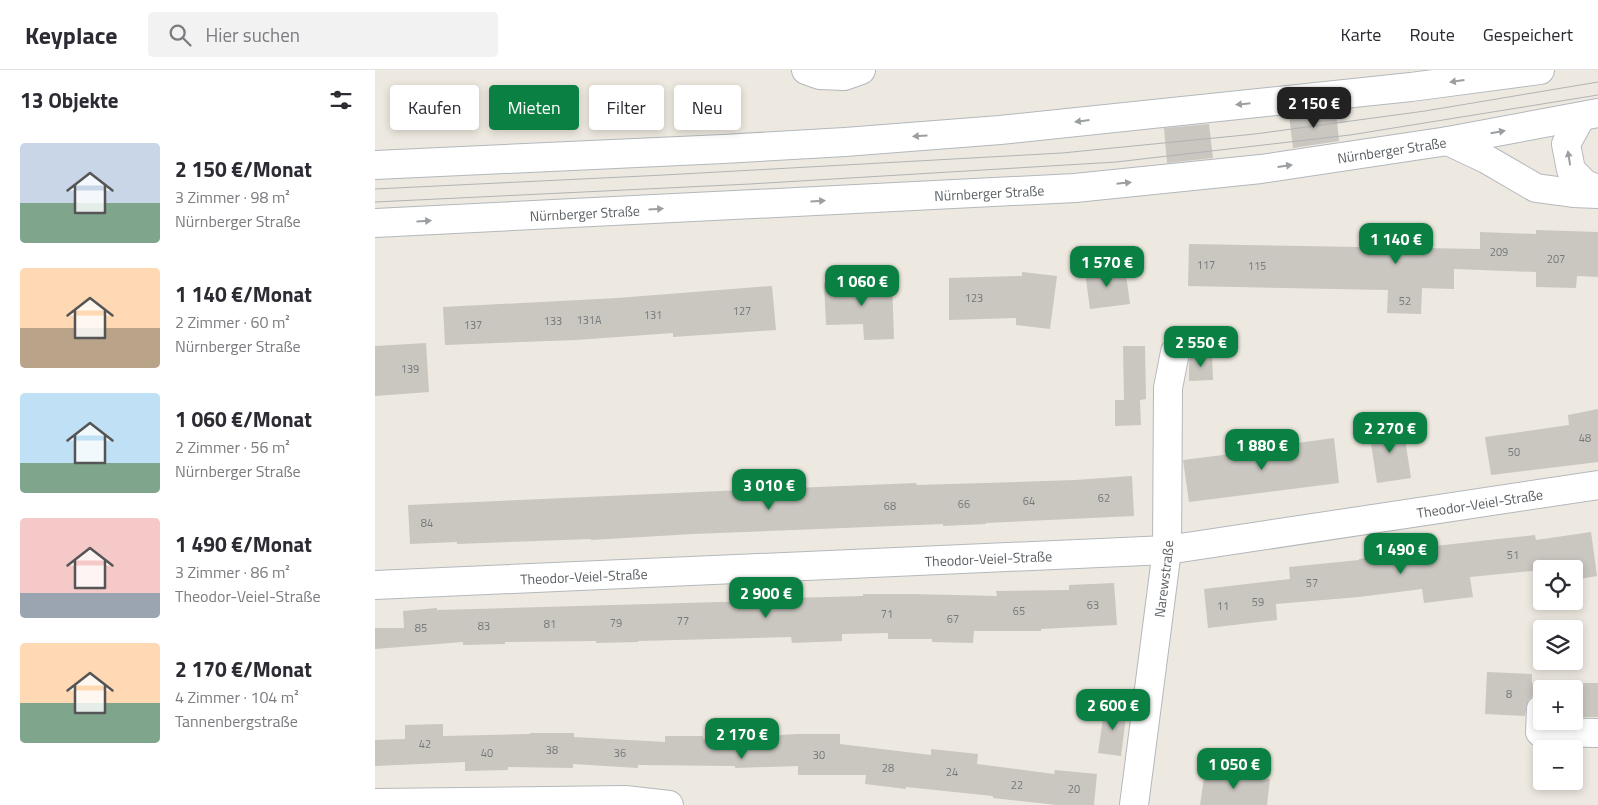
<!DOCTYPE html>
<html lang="de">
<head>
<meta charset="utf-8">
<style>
  body { margin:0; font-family:"Titillium Web",sans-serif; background:#f2f2f3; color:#2b2b33; height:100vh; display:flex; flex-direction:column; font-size:19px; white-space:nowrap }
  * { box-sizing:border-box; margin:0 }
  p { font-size:16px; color:#7c7c81 }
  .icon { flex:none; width:28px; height:28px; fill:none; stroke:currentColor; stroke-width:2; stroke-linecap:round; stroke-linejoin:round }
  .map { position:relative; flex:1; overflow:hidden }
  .sheet { display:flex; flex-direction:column; background:#fff; width:375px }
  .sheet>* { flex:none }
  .guide { position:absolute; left:15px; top:15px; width:475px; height:45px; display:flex; gap:10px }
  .buttons { position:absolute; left:1158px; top:490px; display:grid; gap:10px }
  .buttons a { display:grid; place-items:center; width:50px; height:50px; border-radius:5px; background:#fff; box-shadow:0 2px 8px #0003; font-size:25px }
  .price { position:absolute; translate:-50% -42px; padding:0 11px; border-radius:10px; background:#0b8043; color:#fff; font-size:16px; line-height:32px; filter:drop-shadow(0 1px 2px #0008) }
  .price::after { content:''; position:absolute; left:50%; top:30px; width:15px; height:11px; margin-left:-8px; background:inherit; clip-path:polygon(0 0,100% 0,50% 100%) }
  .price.on { background:#222; color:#fff }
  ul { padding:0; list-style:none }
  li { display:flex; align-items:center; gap:15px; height:125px; padding:0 20px }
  li span { display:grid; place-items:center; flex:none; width:140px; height:100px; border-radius:5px; color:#555 }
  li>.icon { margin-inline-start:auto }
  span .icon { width:60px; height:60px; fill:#fffc; stroke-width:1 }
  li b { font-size:21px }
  h2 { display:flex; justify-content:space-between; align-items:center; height:60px; padding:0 20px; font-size:21px }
  .tag { padding:0 18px; border-radius:5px; background:#fff; box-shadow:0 2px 8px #0003; font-size:18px; line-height:45px }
  .tag.on { background:#0b8043; color:#fff }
  header { display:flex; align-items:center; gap:30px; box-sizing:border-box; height:70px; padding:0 25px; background:#fff; border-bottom:1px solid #e1e1e2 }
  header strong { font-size:24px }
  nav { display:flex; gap:28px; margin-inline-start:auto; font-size:18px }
  .search { width:350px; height:45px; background:#f2f2f3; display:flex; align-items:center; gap:12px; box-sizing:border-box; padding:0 18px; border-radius:5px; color:#7c7c81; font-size:19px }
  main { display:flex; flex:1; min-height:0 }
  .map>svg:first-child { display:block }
</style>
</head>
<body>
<header>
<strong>Keyplace</strong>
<div class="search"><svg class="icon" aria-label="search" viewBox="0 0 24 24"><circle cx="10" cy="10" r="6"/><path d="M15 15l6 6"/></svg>Hier suchen</div>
<nav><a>Karte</a><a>Route</a><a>Gespeichert</a></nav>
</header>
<main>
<section class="sheet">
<h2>13 Objekte<svg class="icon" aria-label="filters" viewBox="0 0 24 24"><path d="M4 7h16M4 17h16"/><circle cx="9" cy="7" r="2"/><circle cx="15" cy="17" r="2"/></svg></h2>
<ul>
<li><span style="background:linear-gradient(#c9d6e8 60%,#7fa58c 0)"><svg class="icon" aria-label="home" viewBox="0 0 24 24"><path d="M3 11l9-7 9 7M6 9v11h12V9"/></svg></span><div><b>2 150 €/Monat</b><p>3 Zimmer · 98 m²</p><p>Nürnberger Straße</p></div></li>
<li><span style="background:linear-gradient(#ffd9b3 60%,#b9a48a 0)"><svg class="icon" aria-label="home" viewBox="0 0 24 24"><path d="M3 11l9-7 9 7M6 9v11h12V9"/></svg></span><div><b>1 140 €/Monat</b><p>2 Zimmer · 60 m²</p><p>Nürnberger Straße</p></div></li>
<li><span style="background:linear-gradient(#bfe0f5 70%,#7fa58c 0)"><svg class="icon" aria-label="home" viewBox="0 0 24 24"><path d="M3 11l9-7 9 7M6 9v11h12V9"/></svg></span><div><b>1 060 €/Monat</b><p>2 Zimmer · 56 m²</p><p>Nürnberger Straße</p></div></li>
<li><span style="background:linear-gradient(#f6c9c9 75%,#9aa5b1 0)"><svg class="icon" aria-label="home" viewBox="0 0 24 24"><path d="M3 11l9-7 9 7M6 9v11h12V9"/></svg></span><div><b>1 490 €/Monat</b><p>3 Zimmer · 86 m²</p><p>Theodor-Veiel-Straße</p></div></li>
<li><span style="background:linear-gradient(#ffd9b3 60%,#7fa58c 0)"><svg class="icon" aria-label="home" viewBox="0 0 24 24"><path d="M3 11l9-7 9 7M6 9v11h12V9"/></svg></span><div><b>2 170 €/Monat</b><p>4 Zimmer · 104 m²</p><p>Tannenbergstraße</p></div></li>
</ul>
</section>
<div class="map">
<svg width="1223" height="735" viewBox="0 0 1223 735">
  <rect width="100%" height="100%" fill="#ede9e0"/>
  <!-- building -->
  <g fill="#cac6c0">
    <path d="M961 41 964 71 918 78 914 46Z"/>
    <path d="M834 54 838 88 792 93 789 58Z"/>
    <path d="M1161 160 1223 162V207L1202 206 1201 218 1161 217V202L1079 199V219L1047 218 1046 244 1012 243 1013 220 813 216 814 174 1105 179V162L1161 164Z"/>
    <path d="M750 197 755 234 715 239 710 202Z"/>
    <path d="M647 202 682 206 675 259 641 255V248L574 250V208L647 206Z"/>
    <path d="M517 210 519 269 489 270 488 254 451 255 449 213Z"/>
    <path d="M397 216 401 260 298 267V263L201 270 70 275 68 237 242 228Z"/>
    <path d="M51 273 54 322 0 326V276Z"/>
    <path d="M748 276H770L771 329 765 330 766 355 740 356V330H749Z"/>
    <path d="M837 284 838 310 814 311V294L815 285Z"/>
    <path d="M1223 339V392L1116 405 1110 367 1194 355 1193 345Z"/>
    <path d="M1028 356 1036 408 1002 413 994 360Z"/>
    <path d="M959 368 964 413 814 432 808 390 872 382V380Z"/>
    <path d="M757 406 759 446 611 453V454L568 456V454L318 464 216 470V469L82 474V472L35 474 33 435 368 420V423L419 421V418L541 413 542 415 610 413 700 410Z"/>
    <path d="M1216 462 1222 506 1199 510V497L1166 499V500L1095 507 1098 527 1049 533 1047 519 984 527 901 534 902 550 833 558 829 519 915 509 914 497 984 490V489L1042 481V478L1114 470 1160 465 1161 470Z"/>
    <path d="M739 513 742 555 666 559V561H599L598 573 557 572V569H513V563L467 564V571L417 573 416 567 263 571V572L221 573V571L130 572V574L88 575V572L0 579V558H29L28 541 62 538V540L416 530 415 528 488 526V524H536L622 526 621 521 694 520V515Z"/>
    <path d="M1112 602 1157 604V613H1223V647H1199V619H1166V623L1158 625 1153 631 1150 646 1110 644Z"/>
    <path d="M730 635 752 638 746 686 723 683Z"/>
    <path d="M68 654V666L155 664V663H199V667L290 672V666H328V669L423 664H465V674L556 685V679L603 684 602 694 679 704 680 700 722 704 719 735H682L618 728V726L531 717V719L490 714 491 705H423V696L360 698V696L263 695V698L198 694V698L133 697V700L90 701V692L0 696V670L30 669V655Z"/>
    <path d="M830 701 895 709 892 735H825Z"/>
  </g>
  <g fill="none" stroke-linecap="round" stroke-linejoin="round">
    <defs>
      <g id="minor">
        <path d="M431 0 445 5 469 6 486 0"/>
        <path d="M1206 47 1191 74 1196 100 1210 114 1223 119"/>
        <path d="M1073 71 1111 89 1161 118 1198 123 1223 124"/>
        <path id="s1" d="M0 515 792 480 1223 415"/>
        <path d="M1166 639 1165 662 1223 663"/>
        <path d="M0 733 250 730 294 735"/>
        <path id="s2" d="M759 735 792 480 793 318 800 282"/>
      </g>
      <g id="secondary">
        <path d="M0 95 348 79 470 72 625 60 1036 17 1165 0"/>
        <path id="s3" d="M0 153 700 118 886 99 1073 71 1223 43"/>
      </g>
    </defs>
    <!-- minor casing -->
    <use href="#minor" stroke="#b4b8bc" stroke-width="30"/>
    <!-- secondary casing -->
    <use href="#secondary" stroke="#b2b8bc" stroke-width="30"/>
    <!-- minor -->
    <use href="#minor" stroke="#fff" stroke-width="28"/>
    <!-- secondary -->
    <use href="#secondary" stroke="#fff" stroke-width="28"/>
    <!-- tram -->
    <g stroke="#b2b3b4" stroke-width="1">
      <path d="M0 119 289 105 687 83 880 64 1050 41 1223 12"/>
      <path d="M0 132 375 114 741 92 975 65 1223 25"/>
    </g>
  </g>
  <!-- one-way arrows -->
  <defs><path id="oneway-solid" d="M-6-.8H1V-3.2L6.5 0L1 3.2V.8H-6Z" transform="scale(1.25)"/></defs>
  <g fill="#9b9fa1">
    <use href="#oneway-solid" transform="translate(1082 11) rotate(172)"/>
    <use href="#oneway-solid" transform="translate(868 34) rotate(174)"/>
    <use href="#oneway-solid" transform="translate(707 51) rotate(173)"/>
    <use href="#oneway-solid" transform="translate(1123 62) rotate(-10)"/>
    <use href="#oneway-solid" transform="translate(545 66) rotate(176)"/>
    <use href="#oneway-solid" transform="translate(1194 88) rotate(-99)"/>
    <use href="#oneway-solid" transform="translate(910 96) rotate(-8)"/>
    <use href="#oneway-solid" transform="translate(749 113) rotate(-6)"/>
    <use href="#oneway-solid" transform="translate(443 131) rotate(-3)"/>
    <use href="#oneway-solid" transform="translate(281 139) rotate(-3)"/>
    <use href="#oneway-solid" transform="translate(49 151) rotate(-3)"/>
  </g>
  <g text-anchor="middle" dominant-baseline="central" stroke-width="4" stroke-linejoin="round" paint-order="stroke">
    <!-- number labels -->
    <g font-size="11" fill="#75797a">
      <text x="1124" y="182">209</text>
      <text x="1181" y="189">207</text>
      <text x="831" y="195">117</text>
      <text x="882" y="196">115</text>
      <text x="599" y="228">123</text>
      <text x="1030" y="231">52</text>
      <text x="367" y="241">127</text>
      <text x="278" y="245">131</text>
      <text x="214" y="250">131A</text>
      <text x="178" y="251">133</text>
      <text x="98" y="255">137</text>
      <text x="35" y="299">139</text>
      <text x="1210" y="368">48</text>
      <text x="1139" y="382">50</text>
      <text x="729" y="428">62</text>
      <text x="654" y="431">64</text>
      <text x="589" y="434">66</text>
      <text x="515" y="436">68</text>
      <text x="52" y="453">84</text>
      <text x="1138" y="485">51</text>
      <text x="937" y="513">57</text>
      <text x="883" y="532">59</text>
      <text x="718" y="535">63</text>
      <text x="848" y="536">11</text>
      <text x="644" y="541">65</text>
      <text x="512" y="544">71</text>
      <text x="578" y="549">67</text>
      <text x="308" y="551">77</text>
      <text x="241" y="553">79</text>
      <text x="175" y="554">81</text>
      <text x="109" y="556">83</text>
      <text x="46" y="558">85</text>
      <text x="1134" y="624">8</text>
      <text x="50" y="674">42</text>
      <text x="177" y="680">38</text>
      <text x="112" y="683">40</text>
      <text x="245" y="683">36</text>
      <text x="444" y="685">30</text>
      <text x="513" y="698">28</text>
      <text x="577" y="702">24</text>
      <text x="642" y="715">22</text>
      <text x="699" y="719">20</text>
    </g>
    <!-- street labels -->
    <g font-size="14" fill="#595f63" stroke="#fff">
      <text stroke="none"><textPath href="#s3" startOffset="1020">Nürnberger Straße</textPath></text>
      <text stroke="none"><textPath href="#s3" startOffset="615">Nürnberger Straße</textPath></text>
      <text stroke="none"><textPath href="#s3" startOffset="210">Nürnberger Straße</textPath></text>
      <text stroke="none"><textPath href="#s1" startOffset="1109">Theodor-Veiel-Straße</textPath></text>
      <text stroke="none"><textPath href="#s1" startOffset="614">Theodor-Veiel-Straße</textPath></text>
      <text stroke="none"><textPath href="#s1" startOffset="209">Theodor-Veiel-Straße</textPath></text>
      <text stroke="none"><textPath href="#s2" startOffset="228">Narewstraße</textPath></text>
    </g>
  </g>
</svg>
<div class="buttons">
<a><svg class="icon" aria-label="locate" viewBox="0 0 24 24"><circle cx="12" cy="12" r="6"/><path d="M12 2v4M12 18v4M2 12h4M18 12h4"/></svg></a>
<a><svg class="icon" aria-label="layers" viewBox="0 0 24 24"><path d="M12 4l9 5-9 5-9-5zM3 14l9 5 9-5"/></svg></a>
<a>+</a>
<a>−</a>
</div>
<b class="price on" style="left:939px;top:59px">2 150 €</b>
<b class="price" style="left:1021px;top:195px">1 140 €</b>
<b class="price" style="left:732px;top:218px">1 570 €</b>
<b class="price" style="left:487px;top:237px">1 060 €</b>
<b class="price" style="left:826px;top:298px">2 550 €</b>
<b class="price" style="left:1015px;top:384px">2 270 €</b>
<b class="price" style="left:887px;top:401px">1 880 €</b>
<b class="price" style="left:394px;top:441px">3 010 €</b>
<b class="price" style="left:1026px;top:505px">1 490 €</b>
<b class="price" style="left:391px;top:549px">2 900 €</b>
<b class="price" style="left:738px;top:661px">2 600 €</b>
<b class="price" style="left:367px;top:690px">2 170 €</b>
<b class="price" style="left:859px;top:720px">1 050 €</b>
<div class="guide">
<a class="tag">Kaufen</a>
<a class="tag on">Mieten</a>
<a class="tag">Filter</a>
<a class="tag">Neu</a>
</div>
</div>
</main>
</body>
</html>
